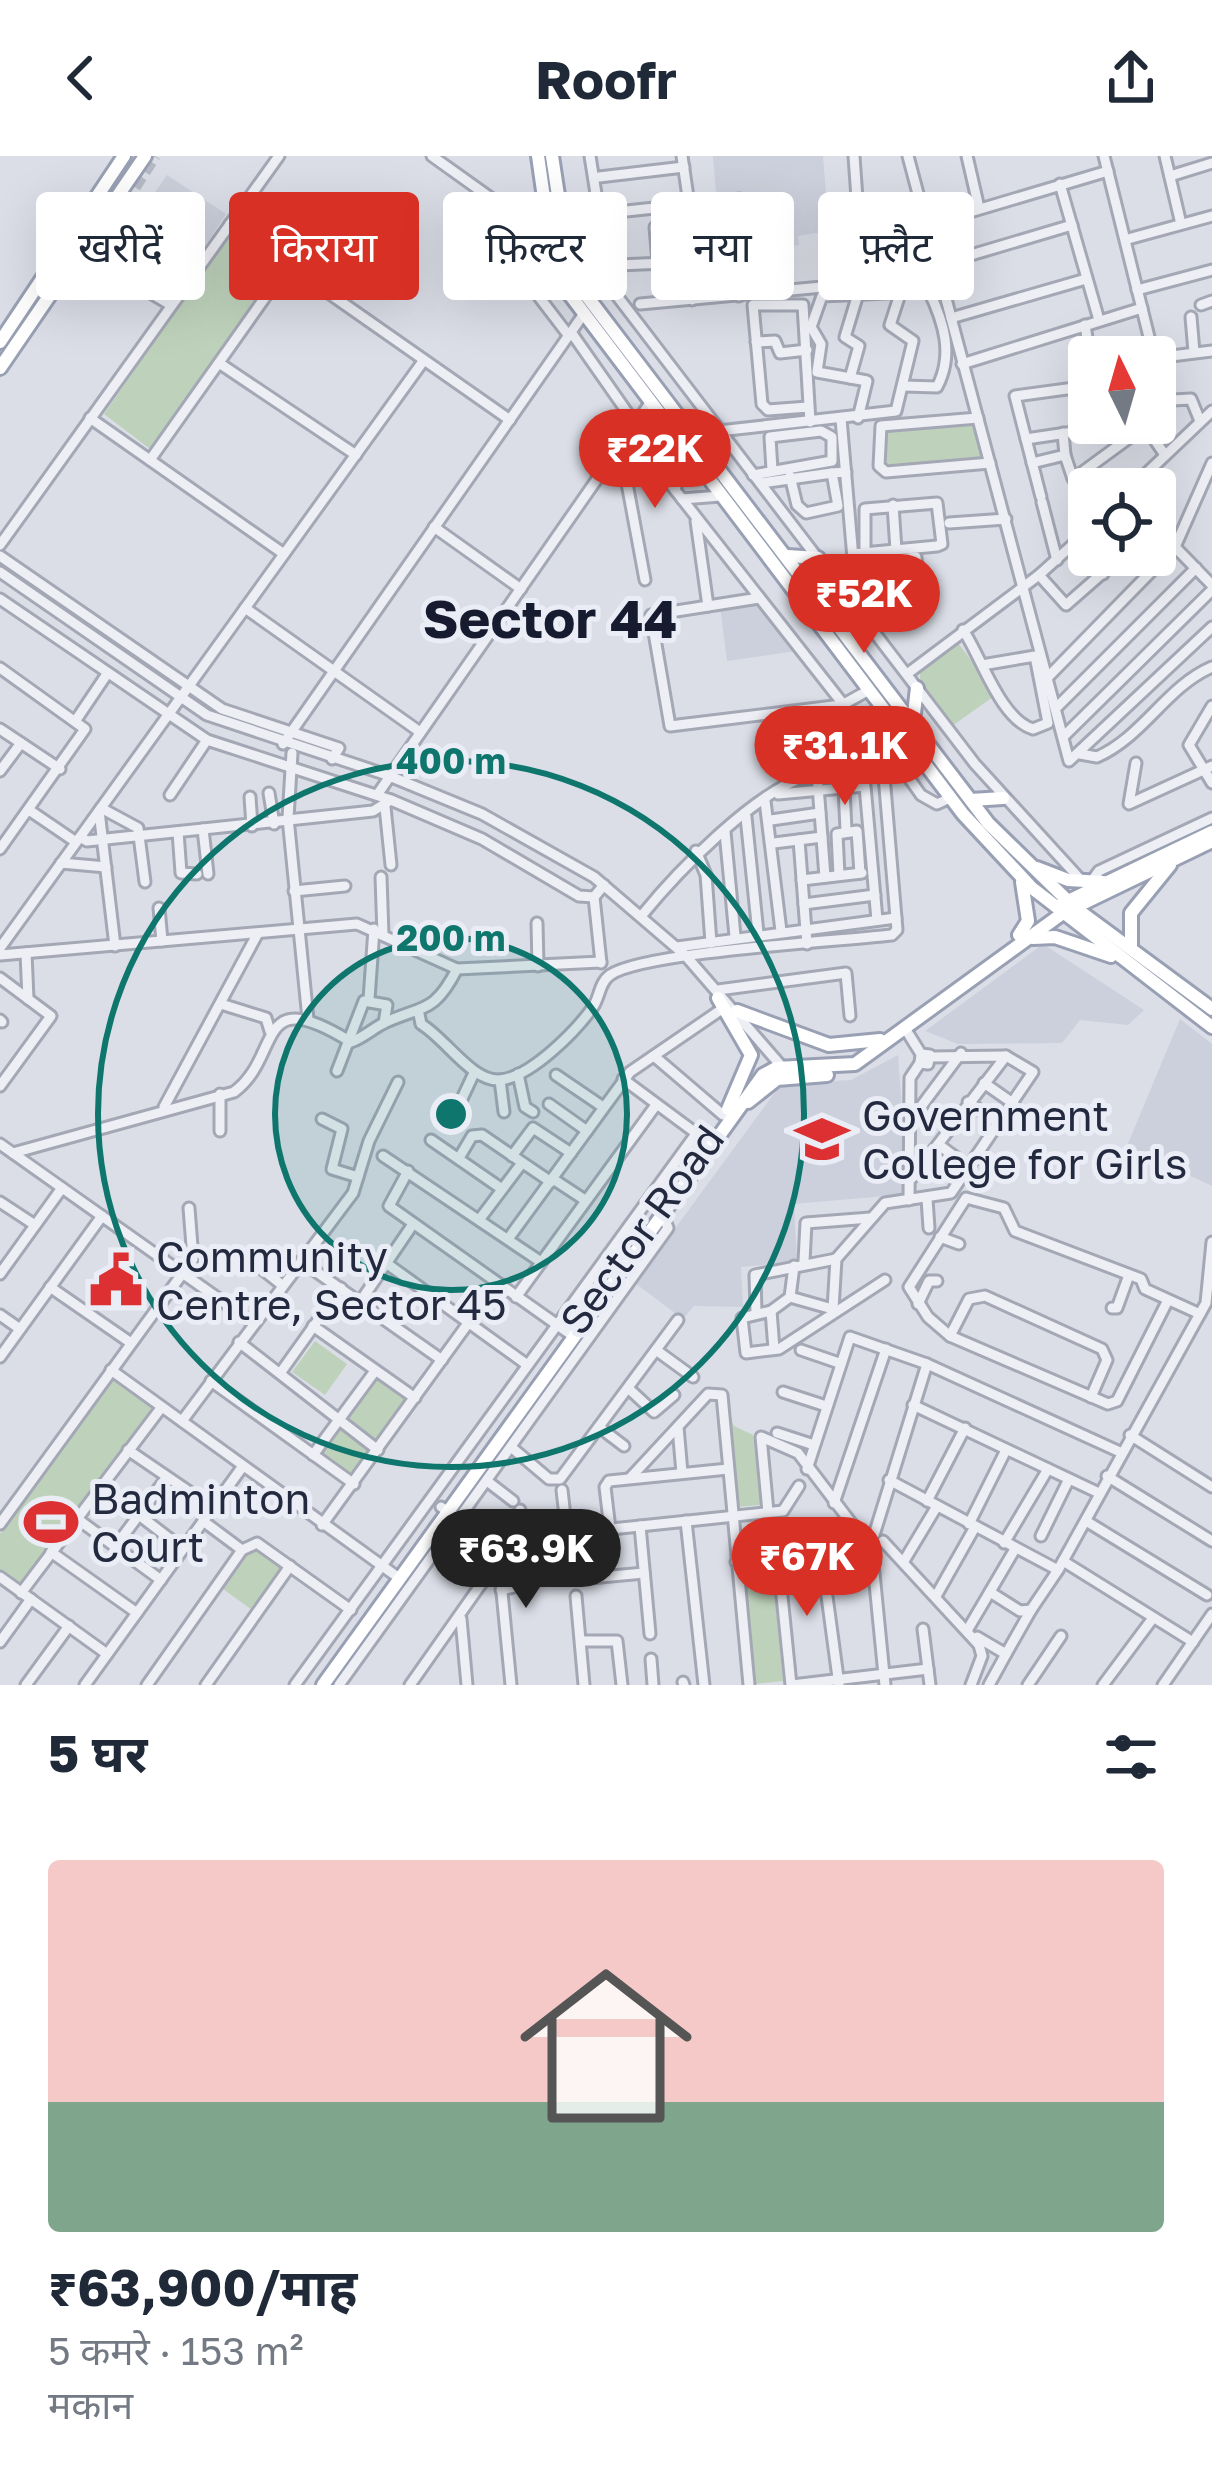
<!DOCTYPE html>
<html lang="hi">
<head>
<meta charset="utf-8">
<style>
  body { margin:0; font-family:"Golos Text","Noto Sans Devanagari",sans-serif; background:#f2f2f3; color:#1f2937; height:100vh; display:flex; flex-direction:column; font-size:45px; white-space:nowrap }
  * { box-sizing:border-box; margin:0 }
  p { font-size:39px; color:#747a83 }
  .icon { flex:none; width:66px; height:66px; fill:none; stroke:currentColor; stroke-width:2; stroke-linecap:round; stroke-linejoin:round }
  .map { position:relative; height:1529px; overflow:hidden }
  .details { display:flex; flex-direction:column; background:#fff; flex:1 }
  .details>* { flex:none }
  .hud { position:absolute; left:36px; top:36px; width:1140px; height:108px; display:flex; gap:24px }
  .needle { width:78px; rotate:355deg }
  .buttons { position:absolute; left:1068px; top:180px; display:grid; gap:24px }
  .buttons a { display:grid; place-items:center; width:108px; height:108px; border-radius:12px; background:#fff; box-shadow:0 12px 48px #0002; font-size:60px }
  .price { position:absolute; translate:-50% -102px; padding:0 27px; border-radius:42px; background:#d93025; color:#fff; font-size:39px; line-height:78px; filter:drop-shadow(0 3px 6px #0008) }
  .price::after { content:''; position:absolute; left:50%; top:72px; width:36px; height:27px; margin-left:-18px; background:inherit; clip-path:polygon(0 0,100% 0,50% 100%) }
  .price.current { background:#222; color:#fff }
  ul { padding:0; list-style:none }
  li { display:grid; align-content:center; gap:24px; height:636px; padding:0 48px }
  li span { display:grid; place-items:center; height:372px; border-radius:12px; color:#555 }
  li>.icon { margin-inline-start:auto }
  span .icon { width:216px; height:216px; fill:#fffc; stroke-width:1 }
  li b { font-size:51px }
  h2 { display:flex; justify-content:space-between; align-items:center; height:144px; padding:0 48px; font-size:51px }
  .pill { padding:0 42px; border-radius:12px; background:#fff; box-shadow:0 12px 48px #0002; font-size:42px; line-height:108px }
  .pill.current { background:#d93025; color:#fff }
  header { display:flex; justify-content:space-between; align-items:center; height:156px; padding:0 48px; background:#fff; font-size:54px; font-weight:700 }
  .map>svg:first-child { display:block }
</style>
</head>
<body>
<header><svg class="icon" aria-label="back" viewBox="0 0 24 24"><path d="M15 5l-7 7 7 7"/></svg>Roofr<svg class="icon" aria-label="share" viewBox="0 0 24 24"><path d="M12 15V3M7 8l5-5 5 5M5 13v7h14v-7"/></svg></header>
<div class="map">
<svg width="1212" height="1529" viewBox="0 0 1212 1529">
  <rect width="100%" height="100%" fill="#dbdee7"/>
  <!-- built -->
  <g fill="#ccd0dc">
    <path d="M713 0H823L829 75 798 80 799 89 746 99 740 48H717Z"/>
    <path d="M167 19 226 58 179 129 119 88Z"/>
    <path d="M759 446 796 495 727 505 720 451Z"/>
    <path d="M1043 788 1144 854 1128 869 1080 864 1062 887 958 888 925 875Z"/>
    <path d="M1180 863 1212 888V1030L1127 990Z"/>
    <path d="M898 899 908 1038 794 1048 797 1106 741 1111 743 1151 694 1150 683 1163 635 1127 781 928 851 924Z"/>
  </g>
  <!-- green -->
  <g fill="#bed2bb">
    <path d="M229 78 278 112 150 293 104 258Z"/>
    <path d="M976 267 989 312 888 318 884 274Z"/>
    <path d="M958 487 997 538 952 570 920 526V516Z"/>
    <path d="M315 1185 347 1208 325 1239 292 1216Z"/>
    <path d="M112 1221 156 1252 20 1432 0 1417V1378Z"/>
    <path d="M376 1221 410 1243 354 1321 320 1297Z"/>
    <path d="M723 1244 734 1270 753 1279 761 1349 734 1351Z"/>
    <path d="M253 1391 283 1412 252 1454 223 1433Z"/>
    <path d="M772 1411 783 1525 754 1528 743 1414Z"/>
  </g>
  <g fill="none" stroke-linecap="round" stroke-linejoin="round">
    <!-- major-tunnel -->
    <path stroke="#b6bac5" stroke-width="12" stroke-dasharray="12 6" stroke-linecap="butt" d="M125 46 155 0"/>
    <defs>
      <g id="minor">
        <path d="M432 0 520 63 530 129 569 180"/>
        <path d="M590 0 611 132 975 608 1080 723"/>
        <path d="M682 0 688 41"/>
        <path d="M854 0 860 85"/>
        <path d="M908 0 1069 605 1212 471"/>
        <path d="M967 0 979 52"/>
        <path d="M1104 0 1154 201"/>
        <path d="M1165 0 1181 68"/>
        <path d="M1170 20 1212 7"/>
        <path d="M599 21 684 11"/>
        <path d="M1060 28 1099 164"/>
        <path d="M689 48 694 90"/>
        <path d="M619 55 618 109 689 106"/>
        <path d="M560 62 740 43"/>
        <path d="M230 68 510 264"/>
        <path d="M655 71 658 106"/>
        <path d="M886 81 1108 15"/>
        <path d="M1128 83 1212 60"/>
        <path d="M89 84 176 143"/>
        <path d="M694 86 740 83 739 96 696 100"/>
        <path d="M848 91 851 129"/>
        <path d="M81 96 171 149"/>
        <path d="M736 97 739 140"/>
        <path d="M690 105 692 144"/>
        <path d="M937 109 1072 69"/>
        <path d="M1137 134 1212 114"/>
        <path d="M640 148 887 125 886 88 833 93"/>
        <path d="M1201 149 1212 145"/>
        <path d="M1191 161 1194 196"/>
        <path d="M951 162 1086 123"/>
        <path d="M1085 169 1090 201"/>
        <path d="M571 176 636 269"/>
        <path d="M756 186 775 185 780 197 807 194"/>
        <path d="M1155 202 1212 195"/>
        <path d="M219 207 356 299"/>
        <path d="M962 208 1142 152"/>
        <path d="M850 222 859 190 845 181 858 138"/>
        <path d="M1155 245 1191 243 1200 265"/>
        <path d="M808 251 768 254 762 248 753 149H803L810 266"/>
        <path d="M90 262 284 398"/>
        <path d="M858 262 867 225 817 216 821 188 811 171 822 140 929 135C944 167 954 199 937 231L904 230"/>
        <path d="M978 262 881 270 879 310 886 316 990 307"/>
        <path d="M841 263 857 449"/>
        <path d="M1143 267 1165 299"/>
        <path d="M635 272 668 325 887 604"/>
        <path d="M719 275 896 255 913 185 890 169 901 135"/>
        <path d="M1026 283 1134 267"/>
        <path d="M621 295 645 424"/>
        <path d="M1065 299 1073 323 1144 271"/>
        <path d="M150 304 288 109"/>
        <path d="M1032 307 1065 299 1063 277"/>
        <path d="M753 319 832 305V281L821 275 770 281 772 314"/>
        <path d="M790 320 797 349 806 357 838 350 832 317 846 316"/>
        <path d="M761 327 832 317"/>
        <path d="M1080 332 1089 371"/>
        <path d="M1131 332 1212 255"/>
        <path d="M675 334 686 294"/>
        <path d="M1041 341 1015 240 1089 230"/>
        <path d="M682 343 721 340"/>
        <path d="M1042 346 1057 404"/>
        <path d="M893 349 896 394"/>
        <path d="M696 365 708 450"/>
        <path d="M949 367 1006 363"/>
        <path d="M434 371 521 433"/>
        <path d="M1074 388 1103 418"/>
        <path d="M0 389 279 0"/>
        <path d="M1175 391 1212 429"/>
        <path d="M853 398 937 390 942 388 937 347 865 353V397"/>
        <path d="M0 400 222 553 339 592 332 603"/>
        <path d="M0 416 207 559 387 619 482 658 594 721 685 799 783 912"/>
        <path d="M1039 419 1066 449 1123 399"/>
        <path d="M855 421 867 418 873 407 916 401 920 447 868 452 867 418"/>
        <path d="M759 442 651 459 670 570 842 549 869 534"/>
        <path d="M0 443 207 584 391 644 482 683 579 740 594 741 604 729"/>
        <path d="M245 452 420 576"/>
        <path d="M963 474C981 500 1000 563 1033 573L1048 567 1035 500 982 509"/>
        <path d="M0 512 85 573 0 693"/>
        <path d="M907 518 1039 419 1089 374"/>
        <path d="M1048 521 1175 391 1212 307"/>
        <path d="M1212 550 1189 589 1212 627"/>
        <path d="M1056 552 1196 412"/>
        <path d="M791 556 799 622"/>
        <path d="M76 564 107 518"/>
        <path d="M0 573 60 613"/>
        <path d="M1064 580 1212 434"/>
        <path d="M283 588 583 159"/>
        <path d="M292 597 288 662 308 863"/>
        <path d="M892 598 921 639 937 648 950 642"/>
        <path d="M1080 598 1097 601C1144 580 1166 531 1212 511"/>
        <path d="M1136 607 1129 648 1212 610"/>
        <path d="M0 615 21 587"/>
        <path d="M817 617 825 721"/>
        <path d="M844 632 846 674"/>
        <path d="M269 637 274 668"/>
        <path d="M778 638 865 630 877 764"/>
        <path d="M170 639 207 584"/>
        <path d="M377 639 650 247"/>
        <path d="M250 641 252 670"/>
        <path d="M765 645 781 775"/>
        <path d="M385 651 391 709"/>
        <path d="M101 652 138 672 145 726"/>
        <path d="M29 654 76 686"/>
        <path d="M99 655 115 790"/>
        <path d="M746 661 758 777"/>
        <path d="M771 664 820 657"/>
        <path d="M203 673 373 655 391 644"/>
        <path d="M178 676 181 717 197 718"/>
        <path d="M725 676 735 780"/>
        <path d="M80 681 87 685 203 673 208 718"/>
        <path d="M799 684 807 788"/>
        <path d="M774 687 822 681"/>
        <path d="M696 695 706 719 711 787"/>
        <path d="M61 707 106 711"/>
        <path d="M839 719 837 678 857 675 860 717"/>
        <path d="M381 721 383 779"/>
        <path d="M802 724 862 717"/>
        <path d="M1091 726 1099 715 1212 662"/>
        <path d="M294 735 345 730"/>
        <path d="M594 741 601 807"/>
        <path d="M804 748 875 739"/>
        <path d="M159 752 162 785"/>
        <path d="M643 758C678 715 753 638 806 620 852 603 867 624 907 583"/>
        <path d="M537 767 538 810"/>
        <path d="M677 791 896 762"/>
        <path d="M0 792 424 204"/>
        <path d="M26 797 28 843"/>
        <path d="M0 799 357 768 457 813 601 806"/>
        <path d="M0 822 51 860 0 930"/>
        <path d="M718 834 846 817 850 860"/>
        <path d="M369 843 374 773"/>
        <path d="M221 848 266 862 270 875"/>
        <path d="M419 858 421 868C446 883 472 926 500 924 531 921 576 875 593 851 600 841 599 827 610 819 643 796 840 785 892 779L897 774 883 608"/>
        <path d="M0 864 2 866"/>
        <path d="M906 874 921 898 920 907 928 908 930 899 921 898"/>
        <path d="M654 900 723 959"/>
        <path d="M337 915 364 845 387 849 384 867"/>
        <path d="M518 918 525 951 533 956"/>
        <path d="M556 919 603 951"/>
        <path d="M623 923 712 989"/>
        <path d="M500 924 504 956"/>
        <path d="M984 927 1014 948"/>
        <path d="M968 946 1000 968"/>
        <path d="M549 948 587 975"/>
        <path d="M164 951 258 777"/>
        <path d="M322 963 342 973 332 1013 358 1021"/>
        <path d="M452 964 474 917"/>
        <path d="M911 964 961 897"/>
        <path d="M220 975V938"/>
        <path d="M431 984 502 1033"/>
        <path d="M0 988 253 1167"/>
        <path d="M939 989 969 1011"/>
        <path d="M13 997 234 936C283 900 253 825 351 886 363 882 372 873 384 867 423 849 434 858 457 813"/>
        <path d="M383 1000 541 1106"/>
        <path d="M512 1000 533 972 571 997"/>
        <path d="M459 1002 472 980 482 979 551 1026"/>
        <path d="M408 1015 389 1050 573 1180"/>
        <path d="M912 1022 1006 900"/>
        <path d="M553 1023 585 1044"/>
        <path d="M927 1043 929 1072"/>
        <path d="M909 1044 910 922 920 907"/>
        <path d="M0 1046 35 1069"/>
        <path d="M479 1064 522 1007"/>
        <path d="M940 1081 959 1088"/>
        <path d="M508 1083 630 916 722 853"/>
        <path d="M301 1105 442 1204"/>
        <path d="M804 1105 806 1067 870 1062"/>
        <path d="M386 1107 526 1208"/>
        <path d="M257 1109 282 1129"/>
        <path d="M794 1110 790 1141 771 1155 742 1162 746 1197 779 1193 885 1124"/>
        <path d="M0 1118 62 1032"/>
        <path d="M50 1131 131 1187"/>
        <path d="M516 1141 656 949"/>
        <path d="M790 1141 836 1154"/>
        <path d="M1168 1144 1117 1245 1108 1248 950 1180 928 1161 909 1131 966 1042 1004 1052 1015 1075 1141 1123 1145 1133 1200 1158"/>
        <path d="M360 1146 413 1068"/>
        <path d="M918 1148 929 1125H937"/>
        <path d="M1112 1152H1117L1129 1119"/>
        <path d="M833 1153 836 1103 885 1047 951 1037 1033 916 1006 900 931 901"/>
        <path d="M771 1155 774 1193"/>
        <path d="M756 1156 755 1119 836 1103"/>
        <path d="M0 1159 20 1173"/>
        <path d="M313 1170 415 1242"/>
        <path d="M950 1180 969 1143 985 1140 1102 1193 1107 1204 1091 1241"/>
        <path d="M239 1186 378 1294"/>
        <path d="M656 1194 693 1221"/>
        <path d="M801 1194 839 1207"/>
        <path d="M0 1201 102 1060"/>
        <path d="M111 1214 399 1422"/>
        <path d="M281 1216 341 1132"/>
        <path d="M211 1225 354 1328"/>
        <path d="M628 1232 654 1256 674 1239"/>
        <path d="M783 1236 826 1250"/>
        <path d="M913 1249 1099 1337"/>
        <path d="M182 1265 353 1037 369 985 398 926"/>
        <path d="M599 1271 624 1290"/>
        <path d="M678 1271 682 1317"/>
        <path d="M777 1277 814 1289"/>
        <path d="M1130 1279 1212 1331"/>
        <path d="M511 1291 549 1323H560L678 1164"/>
        <path d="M128 1294 213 1352"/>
        <path d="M313 1299 375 1215"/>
        <path d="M807 1313 850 1181 927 1208 1120 1296"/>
        <path d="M1107 1320 1212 1385"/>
        <path d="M631 1321 708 1238 722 1239 749 1529"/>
        <path d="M889 1324 1058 1414"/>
        <path d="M487 1325 513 1345"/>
        <path d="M562 1334 567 1378"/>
        <path d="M927 1345 965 1272"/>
        <path d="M834 1347 886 1193"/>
        <path d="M441 1351 497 1385 783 1355 799 1330"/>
        <path d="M520 1354 525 1382"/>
        <path d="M768 1356 761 1281 798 1297 865 1385"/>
        <path d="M139 1359 183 1393"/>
        <path d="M76 1362 161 1424"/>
        <path d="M203 1365 242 1394 257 1387 351 1454"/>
        <path d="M686 1365 704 1529"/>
        <path d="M1086 1365 1207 1439"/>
        <path d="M0 1368 193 1103 189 1052"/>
        <path d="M969 1368 1006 1294"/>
        <path d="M322 1369 469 1166"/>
        <path d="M640 1370 650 1478"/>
        <path d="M610 1373 605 1331 609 1325 728 1313"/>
        <path d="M874 1379 927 1208"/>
        <path d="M1041 1380 1069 1323"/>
        <path d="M497 1385 511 1529"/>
        <path d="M883 1385 979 1489 982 1500 971 1529"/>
        <path d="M1004 1387 1048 1313"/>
        <path d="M115 1391 167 1321"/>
        <path d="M51 1396 137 1457"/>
        <path d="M821 1396 839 1529"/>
        <path d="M872 1397 885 1529"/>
        <path d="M778 1401 791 1529"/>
        <path d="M904 1405 937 1350"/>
        <path d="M1063 1405 1193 1486"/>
        <path d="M736 1406 865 1391"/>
        <path d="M0 1421 107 1498"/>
        <path d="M590 1422 644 1417"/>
        <path d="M501 1434 531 1427"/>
        <path d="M990 1436 1020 1455 1031 1454 1058 1414 1206 1147 1212 1086"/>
        <path d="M21 1437 161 1252"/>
        <path d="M576 1440 584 1529"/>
        <path d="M936 1440 975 1371"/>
        <path d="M461 1463 467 1529"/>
        <path d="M923 1473 930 1529"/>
        <path d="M968 1473 1015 1393"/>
        <path d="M977 1481 1006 1498 989 1529"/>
        <path d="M581 1485H617L622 1529"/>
        <path d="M0 1486 31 1443"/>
        <path d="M1006 1498 1031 1454"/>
        <path d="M651 1503 653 1529"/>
        <path d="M683 1526 684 1529"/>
        <path d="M26 1529 69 1470"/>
        <path d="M85 1529 243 1310"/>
        <path d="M147 1529 242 1394"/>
        <path d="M206 1529 290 1410"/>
        <path d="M295 1529 696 978"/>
        <path d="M339 1529 668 1072 662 1057"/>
        <path d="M410 1529 498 1404"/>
        <path d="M792 1529 928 1513"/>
        <path d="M1028 1529 1061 1480"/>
        <path d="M1103 1529 1153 1462"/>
        <path d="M1163 1529 1212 1458"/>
      </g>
      <g id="major">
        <path d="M538 0 555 119 963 658 1032 732 1212 871"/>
        <path d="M552 0 570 118 988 667 1074 751 1212 853"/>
        <path d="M0 186 124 0"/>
        <path d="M0 212 145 0"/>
        <path d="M787 400 818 402"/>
        <path d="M913 566 917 532"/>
        <path d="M971 644 1003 642"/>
        <path d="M1037 712 1068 724 1103 726"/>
        <path d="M1062 748 1212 676"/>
        <path d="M1019 779 1028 765 1022 726"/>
        <path d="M1033 782 1055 781 1111 800"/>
        <path d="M1131 790V757L1170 709"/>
        <path d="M718 842 751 899 728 953"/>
        <path d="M737 855 829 889 880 884"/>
        <path d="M748 946 777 923 827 919"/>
        <path d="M323 1529 763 919 776 912 855 908 1063 757 1212 685"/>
      </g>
    </defs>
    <!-- minor casing -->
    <use href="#minor" stroke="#a4a8b5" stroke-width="15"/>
    <!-- major casing -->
    <use href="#major" stroke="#99a0b4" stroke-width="18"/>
    <!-- minor -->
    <use href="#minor" stroke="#eeeff5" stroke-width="9"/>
    <!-- major -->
    <use href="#major" stroke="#fff" stroke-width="12"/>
  </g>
  <!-- distance rings -->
  <circle cx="451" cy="958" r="176" fill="#0f766e" fill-opacity=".12"/>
  <g fill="none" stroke="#0f766e" stroke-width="6">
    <circle cx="451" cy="958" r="176"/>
    <circle cx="451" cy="958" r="353"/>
  </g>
  <!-- icons -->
  <defs>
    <symbol id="university-bare" viewBox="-9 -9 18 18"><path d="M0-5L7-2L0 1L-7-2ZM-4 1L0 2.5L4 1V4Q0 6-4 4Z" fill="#dc3032" stroke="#eaedf5" stroke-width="2.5" paint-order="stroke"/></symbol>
    <symbol id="civic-bare" viewBox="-9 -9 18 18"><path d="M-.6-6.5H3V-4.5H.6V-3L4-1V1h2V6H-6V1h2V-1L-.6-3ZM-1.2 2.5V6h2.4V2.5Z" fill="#dc3032" stroke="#eaedf5" stroke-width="2.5" paint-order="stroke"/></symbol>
    <symbol id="stadium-bare" viewBox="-9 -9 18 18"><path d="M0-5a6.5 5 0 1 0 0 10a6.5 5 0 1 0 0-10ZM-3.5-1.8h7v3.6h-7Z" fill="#dc3032" stroke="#eaedf5" stroke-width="2.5" paint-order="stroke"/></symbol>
  </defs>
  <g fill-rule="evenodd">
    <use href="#university-bare" x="784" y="945" width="76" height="76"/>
    <use href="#civic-bare" x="78" y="1086" width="76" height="76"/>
    <use href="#stadium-bare" x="13" y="1328" width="76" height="76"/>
  </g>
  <g text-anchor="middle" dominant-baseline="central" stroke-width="10" stroke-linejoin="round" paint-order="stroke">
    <!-- poi labels -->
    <g font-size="42" fill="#232a3f" stroke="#eaedf5" text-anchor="start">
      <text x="862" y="959">Government<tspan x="862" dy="48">College for Girls</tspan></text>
      <text x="156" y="1100">Community<tspan x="156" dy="48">Centre, Sector 45</tspan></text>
      <text x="91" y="1342">Badminton<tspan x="91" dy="48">Court</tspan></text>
    </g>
    <!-- street labels -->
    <g font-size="42" fill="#232a3f" stroke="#eaedf5">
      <text transform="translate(641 1073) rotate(-54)">Sector Road</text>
    </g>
    <!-- district labels -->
    <g font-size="54" font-weight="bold" fill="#161b2f" stroke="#eaedf5">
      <text x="550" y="461">Sector 44</text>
    </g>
  </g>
  <circle cx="451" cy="958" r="18" fill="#0f766e" stroke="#eaedf5" stroke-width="6"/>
  <g font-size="36" text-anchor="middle" font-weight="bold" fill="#0f766e" stroke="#eaedf5" stroke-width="10" stroke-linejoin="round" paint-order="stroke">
    <text x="451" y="618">400 m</text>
    <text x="451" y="795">200 m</text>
  </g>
</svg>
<div class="buttons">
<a><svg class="needle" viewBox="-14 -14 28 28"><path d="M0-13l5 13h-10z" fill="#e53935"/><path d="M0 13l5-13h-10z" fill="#747a83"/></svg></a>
<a><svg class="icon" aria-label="locate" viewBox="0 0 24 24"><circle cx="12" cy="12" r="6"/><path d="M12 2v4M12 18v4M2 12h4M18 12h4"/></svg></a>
</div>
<b class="price" style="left:655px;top:355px">₹22K</b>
<b class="price" style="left:864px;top:500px">₹52K</b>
<b class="price" style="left:845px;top:652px">₹31.1K</b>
<b class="price current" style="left:526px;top:1455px">₹63.9K</b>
<b class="price" style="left:807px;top:1463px">₹67K</b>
<div class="hud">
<a class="pill">खरीदें</a>
<a class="pill current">किराया</a>
<a class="pill">फ़िल्टर</a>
<a class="pill">नया</a>
<a class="pill">फ़्लैट</a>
</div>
</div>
<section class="details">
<h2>5 घर<svg class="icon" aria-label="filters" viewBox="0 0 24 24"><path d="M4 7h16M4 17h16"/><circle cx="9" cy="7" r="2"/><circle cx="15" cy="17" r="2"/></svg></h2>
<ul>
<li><span style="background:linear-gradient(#f6c9c9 65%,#7fa58c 0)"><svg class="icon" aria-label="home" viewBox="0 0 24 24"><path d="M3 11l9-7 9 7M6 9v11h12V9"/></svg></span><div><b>₹63,900/माह</b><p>5 कमरे · 153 m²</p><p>मकान</p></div></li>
</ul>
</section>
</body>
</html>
